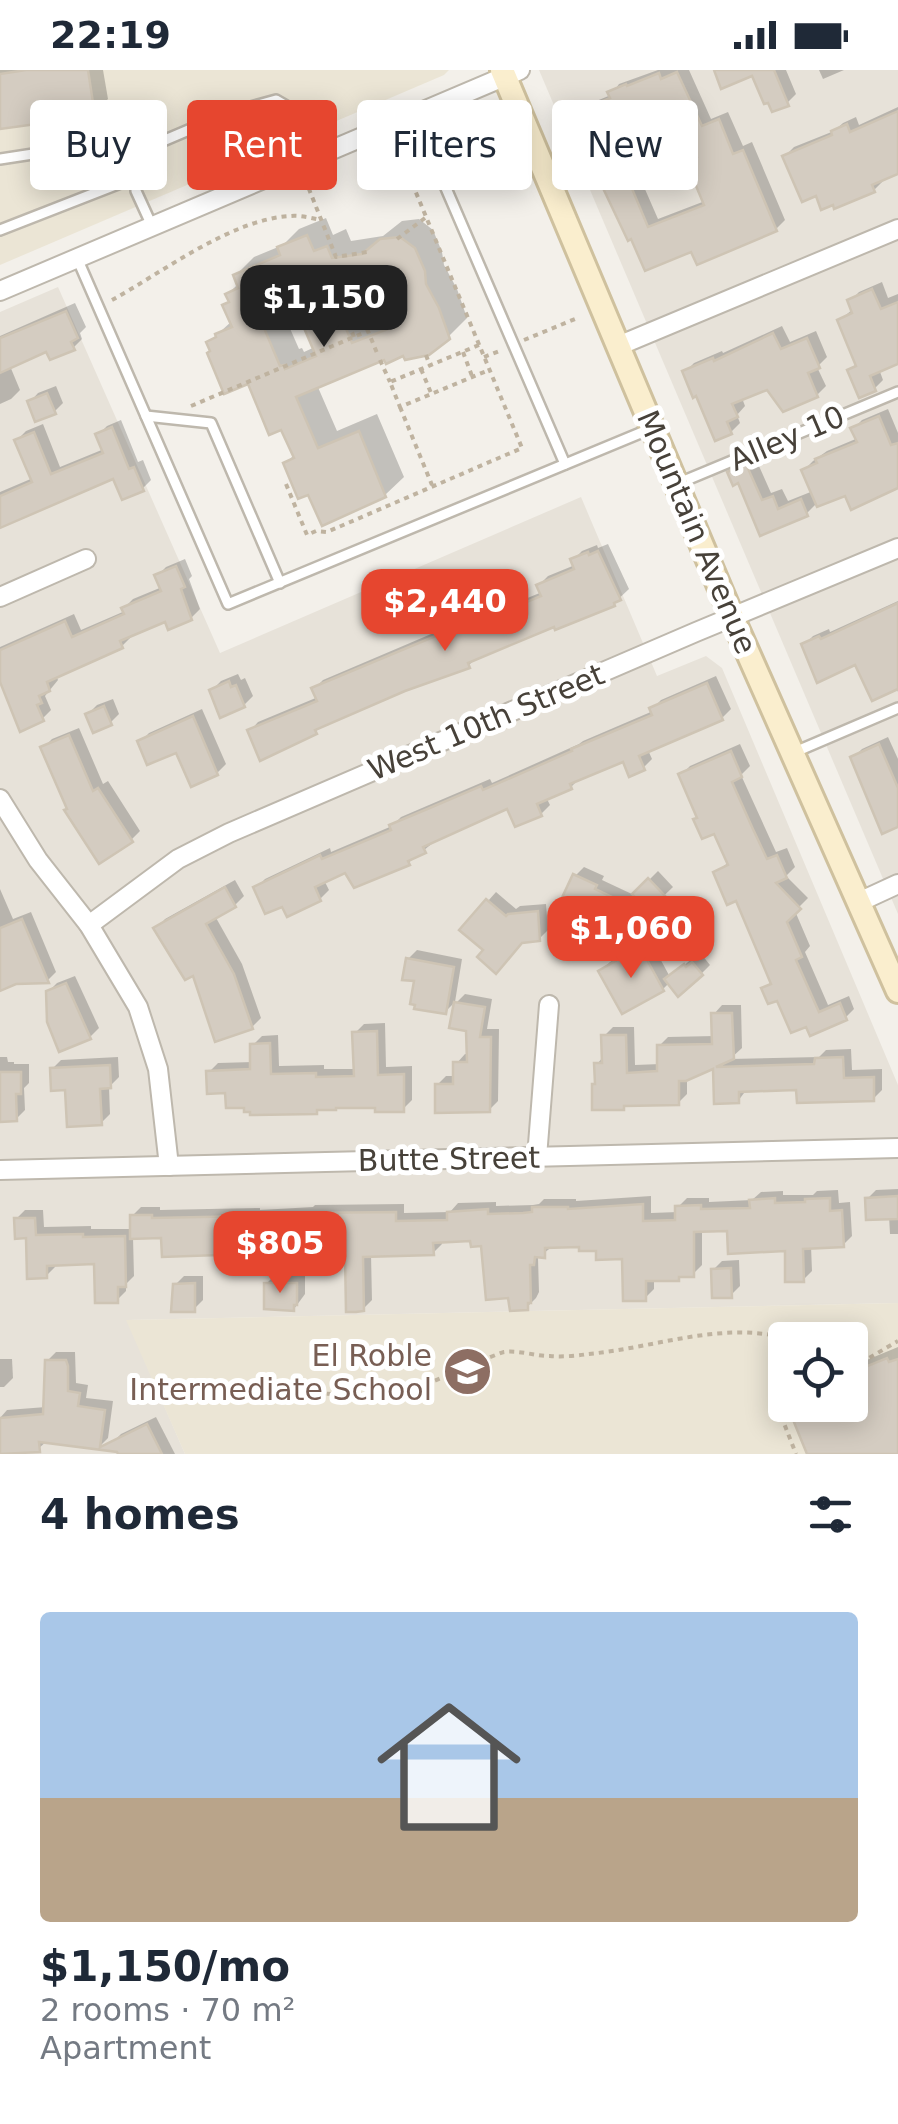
<!DOCTYPE html>
<html lang="en">
<head>
<meta charset="utf-8">
<style>
  body { margin:0; font-family:"DejaVu Sans",sans-serif; background:#f2f2f3; color:#1f2937; height:100vh; display:flex; flex-direction:column; font-size:38px; white-space:nowrap }
  * { box-sizing:border-box; margin:0 }
  p { font-size:32px; color:#747a83 }
  .icon { flex:none; width:55px; height:55px; fill:none; stroke:currentColor; stroke-width:2; stroke-linecap:round; stroke-linejoin:round }
  .map { position:relative; height:1384px; overflow:hidden }
  .drawer { display:flex; flex-direction:column; background:#fff; flex:1 }
  .drawer>* { flex:none }
  .guide { position:absolute; left:30px; top:30px; width:840px; height:90px; display:flex; gap:20px }
  .buttons { position:absolute; left:768px; top:1252px; display:grid; gap:20px }
  .buttons a { display:grid; place-items:center; width:100px; height:100px; border-radius:10px; background:#fff; box-shadow:0 5px 25px #0003; font-size:50px }
  .price { position:absolute; translate:-50% -85px; padding:0 22px; border-radius:20px; background:#e6462f; color:#fff; font-size:32px; line-height:65px; filter:drop-shadow(0 2px 5px #0008) }
  .price::after { content:''; position:absolute; left:50%; top:60px; width:30px; height:22px; margin-left:-15px; background:inherit; clip-path:polygon(0 0,100% 0,50% 100%) }
  .price.active { background:#222; color:#fff }
  ul { padding:0; list-style:none }
  li { display:grid; align-content:center; gap:20px; height:530px; padding:0 40px }
  li+li { border-top:2px solid #e0e1e3 }
  li span { display:grid; place-items:center; height:310px; border-radius:10px; color:#555 }
  li>.icon { margin-inline-start:auto }
  span .icon { width:180px; height:180px; fill:#fffc; stroke-width:1 }
  li b { font-size:42px }
  h2 { display:flex; justify-content:space-between; align-items:center; height:120px; padding:0 40px; font-size:42px }
  .chip { padding:0 35px; border-radius:10px; background:#fff; box-shadow:0 5px 25px #0003; font-size:35px; line-height:90px }
  .chip.active { background:#e6462f; color:#fff }
  .status { display:flex; justify-content:space-between; align-items:center; height:70px; padding:0 50px; background:#fff; direction:ltr }
  .status svg { height:28px; fill:currentColor }
  .map>svg:first-child { display:block }
</style>
</head>
<body>
<div class="status"><b>22:19</b><svg viewBox="0 0 49 12"><path d="M0 12V9h3v3zM5 12V6h3v6zM10 12V3h3v9zM15 12V0h3v12zM26 1h20v11H26zM47 4h2v5h-2z"/></svg></div>
<div class="map">
<svg width="898" height="1384" viewBox="0 0 898 1384">
  <rect width="100%" height="100%" fill="#f3f0ea"/>
  <!-- residential -->
  <g fill="#e7e2d9">
    <path d="M539 0H898V844Z"/>
    <path d="M58 217 220 583 581 427 657 606 706 586 722 598 898 1015V1233L127 1250 185 1384H0V242Z"/>
  </g>
  <!-- education -->
  <g fill="#ebe5d5" fill-rule="evenodd">
    <path d="M0 0H449L444 5 0 195Z"/>
    <path d="M898 1233V1384H185L126 1250ZM785 1270H850V1335H785Z"/>
  </g>
  <!-- shadow -->
  <g fill="#0003" fill-rule="evenodd">
    <path d="M0 0H103L108 29 94 43 0 57Z"/>
    <path d="M658 0H689L711 49 728 42 743 76 752 72 785 150 776 159 692 179 646 198 580 43 589 34 611 25 619 14ZM680 43 698 84 689 93 705 131 658 149 624 71 646 62 653 54Z"/>
    <path d="M716 0H786L796 24 787 33 753 2Z"/>
    <path d="M819 0H844L823 9Z"/>
    <path d="M898 37V102L882 109 883 111 874 120 817 123 785 86 794 77 834 61 843 53 856 47 859 55Z"/>
    <path d="M326 148 333 165 346 159 351 171 383 166 402 151 419 149 433 160 442 182 444 195 457 219 467 248 448 267 405 283 386 287 317 315 337 361 377 344 404 407 385 425 286 393 295 384 283 356 250 311 213 280 209 272 232 251 225 236 231 230 228 224 239 213 236 205 254 187 283 175 299 159ZM370 214 383 233 390 248 371 256 354 216ZM299 240 315 277 304 282 302 278 299 279 285 247Z"/>
    <path d="M882 212 888 228 898 224V292L879 299 883 310 874 319 850 300 857 293 840 250 853 239 850 231 859 222Z"/>
    <path d="M75 233 86 257 80 263 82 269 73 278 47 279 10 296 20 320 11 329 0 334V266Z"/>
    <path d="M782 256 790 272 816 261 827 287 817 297 826 316 817 325 768 317 742 328 745 336 737 345 740 353 731 362 685 302 694 293 722 281 723 283Z"/>
    <path d="M56 316 63 333 54 342 30 332 38 323Z"/>
    <path d="M888 339 898 363V416L847 422 818 432 806 444 762 463 739 410 730 402 739 393 755 387 771 423 782 419 788 431 813 421 804 400 813 391 827 381 858 368 853 359 862 350Z"/>
    <path d="M121 350 138 392 143 390 151 410 142 419 114 405 0 455V422L33 408 17 370 26 361 43 354 60 397 104 379 98 365 107 356Z"/>
    <path d="M608 474 629 519 613 534 555 554 478 586 468 596 324 654 315 662 250 661 258 652 318 627 314 619 323 610 471 547 479 539 495 533 503 538 542 522 539 515 548 506 575 495 573 490 582 481 597 475 598 478Z"/>
    <path d="M185 489 192 506 189 509 200 539 191 548H166L130 564 131 567 122 576 56 605 58 610 45 626 51 640 42 649 0 607V577L74 544 81 560 125 541 124 538 133 529 162 517 157 506 166 497Z"/>
    <path d="M898 531V622L896 617 856 592 804 575 813 566 829 559 830 562Z"/>
    <path d="M238 604 241 610 245 608 253 626 244 635 212 620 221 611Z"/>
    <path d="M716 606 731 639 722 648 648 680 652 689 643 698 624 688 581 707 571 717 546 727 550 735 541 744 509 736 434 772 408 793 347 800 324 810 329 820 320 829 283 834 256 818 265 809 330 778 331 782 392 756 401 747 436 732 490 709 492 713 579 674 583 671 653 641 652 639 661 630Z"/>
    <path d="M113 629 119 644 110 653 88 644 97 635Z"/>
    <path d="M202 639 226 694 217 703 177 679 140 672 149 663Z"/>
    <path d="M79 658 103 714 108 711 140 761 131 770 69 739 43 678 52 669Z"/>
    <path d="M888 667 898 689V755L853 688 862 679Z"/>
    <path d="M740 674 750 696 741 705 776 782 787 778 795 797 786 806 808 828 795 841 810 876 805 882 828 935 849 926 854 939 845 948 811 963 778 927 764 919 772 911 737 827 716 802 729 792 715 760 699 747 681 705 690 696Z"/>
    <path d="M584 797 604 806 602 810 634 825 619 857 610 866 575 806Z"/>
    <path d="M658 801 673 817 650 839 635 824Z"/>
    <path d="M235 810 244 826 235 835 215 846 242 894 261 948 252 957 194 902 157 858 165 849Z"/>
    <path d="M0 819 13 849 31 842 56 902 48 910 16 912 0 918Z"/>
    <path d="M496 822 516 839 520 836 546 834 548 860 539 869 486 880 488 831Z"/>
    <path d="M650 870 670 907 694 887 696 890 702 885 710 895 701 904 670 912 663 919 601 901 610 892Z"/>
    <path d="M417 880 462 889 455 932 446 941 417 909 408 889Z"/>
    <path d="M75 906 99 958 90 967 48 922 57 913Z"/>
    <path d="M465 924 492 929 487 959H499L498 1031 489 1040 437 1015 446 1006H456V994L465 984H469V958L456 933Z"/>
    <path d="M722 935H741L742 978 730 989 819 987 826 980 851 979 852 1000 882 999V1020L873 1029 799 1018 747 1019 738 1031 716 1032 715 995 687 1008V1024L678 1033 627 1034 623 1037 594 1015 597 1012V994L604 986V966L613 957H634L635 995 660 994 659 976 668 967 714 966V944Z"/>
    <path d="M385 953 386 997 412 996V1030L403 1039 377 1035 319 1038 316 1041 228 1021 209 1002 218 993 253 992V975L262 966 278 965 279 996 324 995V999H356L355 963 364 954Z"/>
    <path d="M0 987H7L8 992H14V994H29V1013L24 1018 25 1040 16 1049 0 1050Z"/>
    <path d="M118 987 119 1007 109 1017 110 1044 101 1053 52 999 61 990Z"/>
    <path d="M898 1119V1164H890L889 1146 867 1129 876 1120Z"/>
    <path d="M838 1120 839 1133 850 1132 852 1166 843 1175 811 1176 812 1201 803 1210 787 1179 729 1159H702V1195L693 1204 654 1208V1219L645 1228 625 1187 581 1175H554L538 1188 539 1222 536 1228 527 1237 511 1225 484 1174 472 1169 442 1170V1174L433 1183 371 1184 372 1230 363 1239 347 1183 164 1166 133 1167 134 1206 126 1214V1221L117 1230 96 1192 55 1193V1197L46 1206 29 1165 16 1149 25 1140H43L44 1157 91 1156V1159H133L132 1146 141 1137H160V1140L260 1138V1140L313 1137 315 1135 404 1134V1143L450 1142 458 1133 496 1132V1136L533 1135 539 1134 544 1129H576V1131L651 1126V1143L678 1142V1137L687 1128H709V1132L752 1130 761 1122 783 1121V1125H813L817 1121Z"/>
    <path d="M739 1190 740 1216 731 1225 713 1200 722 1191Z"/>
    <path d="M275 1205H305V1224L294 1239 266 1214Z"/>
    <path d="M184 1206H203V1230L194 1239 175 1215Z"/>
    <path d="M898 1277V1381L891 1384H810L790 1335H850V1297Z"/>
    <path d="M56 1282H75L76 1313 88 1315 86 1328 113 1331 108 1368 99 1377 48 1370 38 1379 0 1383V1348L7 1340 46 1337 47 1291Z"/>
    <path d="M0 1289H12L13 1308 4 1317H0Z"/>
    <path d="M156 1347 175 1384H118L112 1373 121 1364Z"/>
  </g>
  <!-- building -->
  <g fill="#d4ccc1" stroke="#cec4b4" stroke-width="2.5" fill-rule="evenodd">
    <path d="M26 0H88L95 46 0 59V4Z"/>
    <path d="M714 0H774L789 36 772 42 768 33 764 34 752 6 721 19Z"/>
    <path d="M677 2 702 56 719 49 733 84 743 80 777 161 697 195 691 182 645 201 631 169 628 171 602 116 583 69 588 67 577 42 610 28 607 22 626 14 627 16 659 3 661 9ZM679 46 697 87 686 92 704 135 648 157 615 78 647 64 646 60Z"/>
    <path d="M898 41V104L872 115 875 122 834 139 833 135 821 140 816 126 802 132 782 86 832 65 831 61 847 54 850 62Z"/>
    <path d="M307 165 314 181 327 176 332 188 362 184 380 169 400 167 415 178 425 201 426 214 439 238 450 269 429 285 405 290 403 286 386 294 384 290 296 327 318 378 359 361 386 427 322 456 308 425 298 429 283 393 294 388 281 360 269 365 248 314 224 324 207 283 210 281 206 272 216 267 215 264 232 257 222 235 229 232 225 224 238 218 233 205 280 185 277 177ZM369 217 381 234 382 242 393 257 352 273 331 222ZM298 244 316 286 285 299 284 295 280 296 264 258Z"/>
    <path d="M872 219 881 239 898 232V294L870 306 876 321 859 328 847 300 856 296 837 250 852 243 847 230Z"/>
    <path d="M66 241 78 268 71 272 75 280 50 290 46 282 0 303V268Z"/>
    <path d="M773 263 781 279 807 268 820 298 808 303 818 327 783 342 767 320 732 334 738 347 727 352 732 364 715 371 696 326 693 328 682 301 713 288 714 291Z"/>
    <path d="M47 323 56 344 35 352 27 331Z"/>
    <path d="M879 346 891 375 898 373V418L851 440 845 426 817 437 801 400 817 393 815 389 857 372 850 358Z"/>
    <path d="M112 357 129 399 134 397 144 421 122 430 113 409 0 458V426L32 412 14 370 34 362 51 404 103 383 95 364Z"/>
    <path d="M746 394 762 430 773 426 778 439 801 429 808 446 760 466 738 413 733 416 727 402Z"/>
    <path d="M598 481 621 530 614 533 615 536 555 560 554 557 468 593 470 598 405 621 315 660 317 664 260 691 247 660 317 631 311 618 469 552 467 548 485 541 493 546 541 526 536 515 574 499 570 489 588 482 589 485Z"/>
    <path d="M176 496 185 517 181 519 192 550 168 560 165 552 120 571 123 578 47 612 50 621 39 626 42 633 37 635 44 651 20 662 0 612V580L65 551 72 567 124 544 121 538 161 521 154 505Z"/>
    <path d="M898 533V619L872 631 855 595 817 613 801 574 819 566 821 569Z"/>
    <path d="M229 611 231 617 236 615 245 637 220 648 209 620Z"/>
    <path d="M707 613 723 650 639 686 645 700 629 707 623 692 570 714 572 719 537 734 542 746 515 757 507 739 423 777 426 783 408 791 410 795 354 818 345 803 315 817 321 831 287 847 282 837 265 844 253 817 320 785 322 789 391 760 389 755 425 740 481 716 483 720 572 681 571 679 652 645 649 638Z"/>
    <path d="M104 636 112 655 93 663 85 644Z"/>
    <path d="M193 646 218 705 191 717 176 683 147 695 137 671Z"/>
    <path d="M69 665 93 721 98 718 133 772 99 794 64 740 67 739 40 677Z"/>
    <path d="M879 674 898 718V757L882 764 850 687Z"/>
    <path d="M731 681 742 707 732 712 752 757 767 789 777 785 787 808 776 813 801 839 787 852 802 887 796 890 819 942 840 933 847 950 810 966 806 957 791 963 777 931 768 934 761 918 771 914 736 831 727 835 713 802 728 795 714 764 702 769 693 749 697 748 678 704Z"/>
    <path d="M573 804 597 815 595 819 627 834 611 869 578 854 577 858 553 847Z"/>
    <path d="M648 808 666 827 650 843 632 824Z"/>
    <path d="M225 817 236 837 206 854 234 904 253 959 215 972 193 906 185 910 153 858Z"/>
    <path d="M486 829 506 846 508 844 538 841 540 871 522 873 496 904 477 887 483 880 459 860Z"/>
    <path d="M22 849 49 913 16 914 0 921V858Z"/>
    <path d="M640 877 664 921 622 944 598 901Z"/>
    <path d="M406 888 454 897 446 944 414 939 415 935 410 934 414 911 402 910Z"/>
    <path d="M692 892 703 905 678 927 664 909 684 894 686 897Z"/>
    <path d="M66 913 91 969 59 982 47 952 46 921Z"/>
    <path d="M454 932 485 937 480 967H491L490 1042 435 1043V1014H453V992H467L466 961 449 958Z"/>
    <path d="M711 943H732L734 989 716 997 814 994 815 988 843 987 844 1008 874 1007V1031L797 1033 796 1020 739 1022V1033L714 1034 713 999 686 1011H679V1035L624 1036V1040H592V1014H595L594 993H602L601 965H626L627 1003 657 1001V975L712 974Z"/>
    <path d="M377 961 378 1005 404 1004V1042H375V1038H336V1040H317V1044L250 1045V1042H244V1038H226L225 1023 207 1024 206 1001 250 999V974L270 973 271 1004 316 1003V1007L354 1006 352 962Z"/>
    <path d="M110 995 111 1018 100 1019 102 1055 67 1057 65 1020 51 1021 50 998Z"/>
    <path d="M0 1002H21V1024H16L17 1051 0 1052Z"/>
    <path d="M898 1126V1149L866 1150 865 1128Z"/>
    <path d="M775 1128V1133L805 1132V1129L830 1128V1141L842 1140 844 1177 803 1179 804 1212H785V1181L728 1184 727 1161 694 1162V1207H679V1211H646V1231H623L622 1189 596 1190V1181H579V1177L545 1178V1188L535 1187 534 1195H530L531 1233H528V1240L510 1241 508 1228 486 1230 481 1176 471 1177 470 1171 433 1173 434 1185 363 1187 364 1241 356 1242H346L345 1185 304 1186V1182L162 1187 161 1168 130 1169V1145H152V1148L252 1146V1148L304 1145V1143L396 1142V1151L447 1150V1142L488 1139V1144L523 1143 532 1142V1137H568V1139L643 1134V1151L675 1150V1136L701 1135V1139L750 1138 749 1130Z"/>
    <path d="M14 1148H35L36 1165 83 1164V1167L125 1166 126 1217H118V1233H95L94 1194 47 1196V1208L27 1209 26 1168 15 1169Z"/>
    <path d="M731 1198 732 1228H712L711 1199Z"/>
    <path d="M195 1213V1242H171L173 1214Z"/>
    <path d="M264 1213H297V1235H294V1241L264 1239Z"/>
    <path d="M887 1288 889 1292 898 1289V1384H807L787 1335H850V1303Z"/>
    <path d="M45 1290H66L68 1296V1321L80 1323 78 1336 105 1340 100 1377 147 1354 162 1384H118L117 1382 39 1372 40 1382 0 1384V1348L43 1344Z"/>
  </g>
  <g fill="none" stroke-linecap="round" stroke-linejoin="round">
    <defs>
      <g id="lane">
        <path d="M414 44 565 394"/>
        <path d="M137 82 191 59 204 50 276 30 295 41 312 87"/>
        <path d="M0 89 137 68 136 121 152 156"/>
        <path d="M0 160 136 107"/>
        <path d="M77 188 228 534 650 359"/>
        <path d="M146 346 211 353 280 513"/>
        <path d="M679 413 898 322"/>
        <path d="M795 682 898 638"/>
      </g>
      <g id="street">
        <path d="M0 221 520 0"/>
        <path d="M618 276 898 159"/>
        <path d="M0 527 86 489"/>
        <path d="M0 729 38 790 89 855 138 937 158 999 169 1096"/>
        <path d="M859 832 898 814"/>
        <path d="M89 855 178 789 229 763 696 562 898 478"/>
        <path d="M537 1087 549 935"/>
        <path d="M0 1100 898 1078"/>
      </g>
      <path id="secondary" d="M502 0 732 547 898 921"/>
    </defs>
    <!-- lane casing -->
    <use href="#lane" stroke="#beb8ad" stroke-width="14"/>
    <!-- street casing -->
    <use href="#street" stroke="#beb8ad" stroke-width="22"/>
    <!-- secondary casing -->
    <use href="#secondary" stroke="#cfc19e" stroke-width="28"/>
    <!-- path -->
    <g stroke="#bfb3a0" stroke-width="4" stroke-dasharray="5 5" stroke-linecap="butt">
      <path d="M305 109 336 187 367 182"/>
      <path d="M397 169 425 148"/>
      <path d="M112 230C163 202 232 149 290 146 300 145 311 148 321 150"/>
      <path d="M354 267 333 217 349 216 352 223 369 221"/>
      <path d="M524 270 575 249"/>
      <path d="M479 275 390 312 400 337 489 300"/>
      <path d="M463 282 472 306"/>
      <path d="M426 285 430 296"/>
      <path d="M484 287 502 280"/>
      <path d="M380 290 390 312"/>
      <path d="M421 299 431 323"/>
      <path d="M191 336 368 261 377 283"/>
      <path d="M400 337 432 415"/>
      <path d="M286 414 307 465 316 461 327 462 522 378 395 72"/>
      <path d="M850 1292 869 1288 898 1271"/>
      <path d="M850 1298 861 1293"/>
      <path d="M227 1319C284 1317 339 1330 396 1322 426 1318 454 1301 482 1290 489 1288 497 1284 504 1282 519 1280 535 1286 550 1286 562 1287 576 1286 588 1284 656 1278 725 1249 793 1270"/>
      <path d="M785 1329 778 1338 796 1384"/>
    </g>
    <!-- lane -->
    <use href="#lane" stroke="#fff" stroke-width="9"/>
    <!-- street -->
    <use href="#street" stroke="#fff" stroke-width="18"/>
    <!-- secondary -->
    <use href="#secondary" stroke="#faeece" stroke-width="22"/>
  </g>
  <!-- icons -->
  <defs>
    <symbol id="school-disc" viewBox="-11 -11 22 22"><circle r="9.5" fill="#8d6e63" stroke="#fff"/><path d="M0-5L7-2L0 1L-7-2ZM-4 1L0 2.5L4 1V4Q0 6-4 4Z" fill="#fff"/></symbol>
  </defs>
  <g fill-rule="evenodd">
    <use href="#school-disc" x="440" y="1274" width="55" height="55"/>
  </g>
  <g text-anchor="middle" dominant-baseline="central" stroke-width="10" stroke-linejoin="round" paint-order="stroke">
    <!-- street labels -->
    <g font-size="30" fill="#474139" stroke="#fff">
      <text transform="translate(787 368) rotate(-23)">Alley 10</text>
      <text transform="translate(697 462) rotate(67)">Mountain Avenue</text>
      <text transform="translate(486 652) rotate(-23)">West 10th Street</text>
      <text transform="translate(449 1089) rotate(-1)">Butte Street</text>
    </g>
    <!-- education labels -->
    <g font-size="30" fill="#785e54" stroke="#fff" text-anchor="end">
      <text x="432" y="1285">El Roble<tspan x="432" dy="34">Intermediate School</tspan></text>
    </g>
  </g>
</svg>
<div class="buttons">
<a><svg class="icon" aria-label="locate" viewBox="0 0 24 24"><circle cx="12" cy="12" r="6"/><path d="M12 2v4M12 18v4M2 12h4M18 12h4"/></svg></a>
</div>
<b class="price active" style="left:324px;top:280px">$1,150</b>
<b class="price" style="left:445px;top:584px">$2,440</b>
<b class="price" style="left:631px;top:911px">$1,060</b>
<b class="price" style="left:280px;top:1226px">$805</b>
<div class="guide">
<a class="chip">Buy</a>
<a class="chip active">Rent</a>
<a class="chip">Filters</a>
<a class="chip">New</a>
</div>
</div>
<section class="drawer">
<h2>4 homes<svg class="icon" aria-label="filters" viewBox="0 0 24 24"><path d="M4 7h16M4 17h16"/><circle cx="9" cy="7" r="2"/><circle cx="15" cy="17" r="2"/></svg></h2>
<ul>
<li><span style="background:linear-gradient(#a9c7e8 60%,#b9a48a 0)"><svg class="icon" aria-label="home" viewBox="0 0 24 24"><path d="M3 11l9-7 9 7M6 9v11h12V9"/></svg></span><div><b>$1,150/mo</b><p>2 rooms · 70 m²</p><p>Apartment</p></div></li>
</ul>
</section>
</body>
</html>
